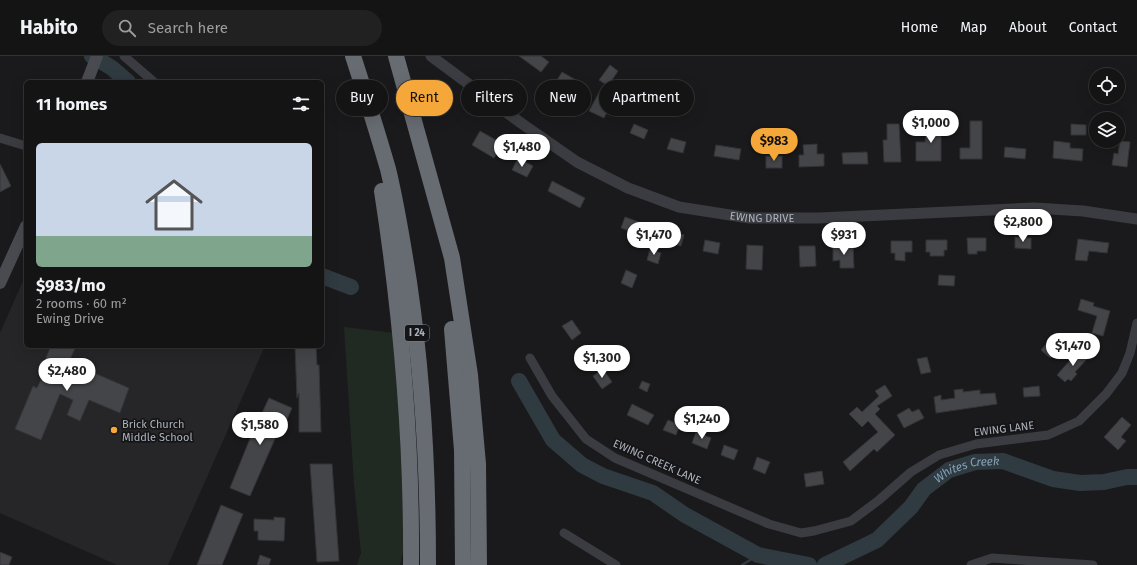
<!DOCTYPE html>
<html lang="en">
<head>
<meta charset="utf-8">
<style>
  body { margin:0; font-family:"Fira Sans",sans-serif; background:#212122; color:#f1f3f6; height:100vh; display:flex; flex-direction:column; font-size:15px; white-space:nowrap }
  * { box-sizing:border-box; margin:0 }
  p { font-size:13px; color:#9d9ea0 }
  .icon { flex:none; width:22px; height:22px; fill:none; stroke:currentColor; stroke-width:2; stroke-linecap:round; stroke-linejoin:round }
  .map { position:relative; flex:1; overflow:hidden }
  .details { position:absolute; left:24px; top:24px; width:300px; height:268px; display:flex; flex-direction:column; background:#141415; border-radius:6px; box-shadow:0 4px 16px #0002,0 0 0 1px #333334 }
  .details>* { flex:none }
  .banner { position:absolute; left:336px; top:24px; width:380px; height:36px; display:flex; gap:8px }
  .buttons { position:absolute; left:1089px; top:12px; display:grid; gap:8px }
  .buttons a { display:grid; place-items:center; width:36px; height:36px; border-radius:50%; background:#141415; box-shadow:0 4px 16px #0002,0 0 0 1px #333334; font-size:20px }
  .price { position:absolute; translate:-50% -34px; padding:0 9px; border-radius:14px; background:#fff; color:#222; font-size:13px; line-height:26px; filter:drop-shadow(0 1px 2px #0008) }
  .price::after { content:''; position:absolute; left:50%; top:24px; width:12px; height:9px; margin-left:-6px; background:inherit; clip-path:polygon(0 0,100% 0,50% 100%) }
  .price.on { background:#f5a839; color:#111 }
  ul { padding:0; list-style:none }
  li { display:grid; align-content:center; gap:8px; height:212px; padding:0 12px }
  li+li { border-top:1px solid #333334 }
  li span { display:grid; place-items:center; height:124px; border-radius:6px; color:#555 }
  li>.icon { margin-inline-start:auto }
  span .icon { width:72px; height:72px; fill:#fffc; stroke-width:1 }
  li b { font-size:17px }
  h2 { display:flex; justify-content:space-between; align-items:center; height:48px; padding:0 12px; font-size:17px }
  .tag { padding:0 14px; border-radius:18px; background:#141415; box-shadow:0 4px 16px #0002,0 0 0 1px #333334; font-size:14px; line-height:36px }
  .tag.on { background:#f5a839; color:#111 }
  header { display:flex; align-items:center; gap:24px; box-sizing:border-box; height:56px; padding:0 20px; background:#141415; border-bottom:1px solid #333334 }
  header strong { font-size:19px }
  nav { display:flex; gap:22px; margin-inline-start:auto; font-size:14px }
  .search { width:280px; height:36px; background:#212122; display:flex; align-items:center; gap:10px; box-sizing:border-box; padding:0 14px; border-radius:22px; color:#9d9ea0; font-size:15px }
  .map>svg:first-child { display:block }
</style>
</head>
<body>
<header>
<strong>Habito</strong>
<div class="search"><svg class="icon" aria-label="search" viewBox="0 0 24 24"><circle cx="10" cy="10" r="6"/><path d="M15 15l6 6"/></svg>Search here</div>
<nav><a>Home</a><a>Map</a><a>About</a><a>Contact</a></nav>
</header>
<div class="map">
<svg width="1137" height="509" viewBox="0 0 1137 509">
  <rect width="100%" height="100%" fill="#1a1a1c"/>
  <!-- built -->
  <path fill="#262629" d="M26 218V290H265L168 509H117L0 457V277Z"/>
  <!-- green -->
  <path fill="#212a22" d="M344 271 394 277 400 334 405 488 400 509H357L361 497 354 428Z"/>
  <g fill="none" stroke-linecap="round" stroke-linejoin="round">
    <!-- stream -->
    <path stroke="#2f3a41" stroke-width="2.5" d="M742 509 758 499"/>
    <!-- river -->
    <g stroke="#2f3a41" stroke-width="16">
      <path d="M92 0 112 12 128 26"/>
      <path d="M322 220 351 231"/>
      <path d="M519 325 553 384 582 409 603 420 653 437 685 459 758 499 809 509"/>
      <path id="s1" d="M825 509 877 484 911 451 924 433 949 414 975 406 1003 405 1053 423 1080 427 1104 426 1127 421H1137"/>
    </g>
  </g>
  <!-- building -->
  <g fill="#444549" stroke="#343438">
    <path d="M519 0H541L549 6 541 16Z"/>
    <path d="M610 9 618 15 608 30 599 24Z"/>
    <path d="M562 16 583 28 577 39 556 26Z"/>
    <path d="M601 33 615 41 604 62 589 55Z"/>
    <path d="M928 65H941V105H916V86H925Z"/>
    <path d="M970 65H982V103H960V92H970Z"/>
    <path d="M634 68 648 74 644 83 630 77Z"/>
    <path d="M887 68H899L901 106H884L883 84H887Z"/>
    <path d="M1071 68 1086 69V79H1071Z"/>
    <path d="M480 75 503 88 494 102 472 89Z"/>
    <path d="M671 82 686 86 683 97 667 93Z"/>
    <path d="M759 82 768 83 767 93H758Z"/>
    <path d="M1054 85 1070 87V92L1083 93 1082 105 1053 102Z"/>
    <path d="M1120 85 1130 86 1127 111 1112 109 1114 97 1118 98Z"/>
    <path d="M817 88V98H824V110L799 111V99H804L803 89Z"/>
    <path d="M716 89 741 93 739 104 714 100Z"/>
    <path d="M1005 91 1026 93 1025 103 1004 101Z"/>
    <path d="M867 96 868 108H843L842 97Z"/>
    <rect x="766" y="100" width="16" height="12"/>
    <path d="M518 102 533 110 527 121 512 114Z"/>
    <path d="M0 108 11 130 0 136Z"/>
    <path d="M552 125 585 142 580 152 548 135Z"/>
    <path d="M625 161 650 170 646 181 621 172Z"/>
    <path d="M669 175 684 179 681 190 666 185Z"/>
    <path d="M1015 181 1031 182V193L1015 192Z"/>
    <path d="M967 182H986V195H977V198H968Z"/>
    <path d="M1078 183 1109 187 1107 197 1089 195 1087 205 1075 204Z"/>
    <path d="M705 184 720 187 718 198 703 195Z"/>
    <path d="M926 184H947V194H944V200H930V196H926Z"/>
    <path d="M891 185H912V196H905V205L895 204V197H891Z"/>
    <path d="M747 189 763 190 762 214 746 213Z"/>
    <path d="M853 189 854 212H840V204L833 205V190Z"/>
    <path d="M799 190H815L816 210 800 211Z"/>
    <path d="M650 193 661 197 658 208 647 204Z"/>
    <path d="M626 214 637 219 632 232 621 227Z"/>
    <path d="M939 219 955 220 954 230 938 229Z"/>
    <path d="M1081 243 1094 247 1093 250 1110 255 1103 280 1092 277 1097 260 1078 254Z"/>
    <path d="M572 264 581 277 572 284 562 270Z"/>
    <path d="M1052 281 1061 289 1050 302 1041 294Z"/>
    <path d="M51 290H76L69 306 129 332 120 357 89 344 80 365 67 359 73 344 60 338 41 384 15 373 33 330 37 332 45 314 38 312 41 305 44 306Z"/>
    <path d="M295 290H316L317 309H319L321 376H299V337L297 342Z"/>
    <path d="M1079 294 1088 302 1075 316 1077 318 1071 325 1068 323 1065 326 1057 319Z"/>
    <path d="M927 301 931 316 921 318 917 303Z"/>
    <path d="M603 313 612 326 602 333 593 320Z"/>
    <path d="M642 325 650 328 647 336 639 332Z"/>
    <path d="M885 329 892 340 877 350 880 353 875 358 895 379 877 396 874 393 850 415 843 406 878 376 868 365 862 371 849 358 857 351 862 356 879 340 875 335Z"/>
    <path d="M1039 330 1040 340 1024 341 1023 332Z"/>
    <path d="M963 333V336L980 334V338L995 337 997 348 936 357 934 341 941 339V344L955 342 954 334Z"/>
    <path d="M269 342 292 352 284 370 281 369 250 440 230 432 249 385Z"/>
    <path d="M632 348 654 359 648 369 627 359Z"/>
    <path d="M909 352 912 356 919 353 924 362 904 372 897 359Z"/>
    <path d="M1122 361 1131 369 1121 381 1126 385 1118 394 1104 381Z"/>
    <path d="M668 364 680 369 676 379 663 374Z"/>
    <path d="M696 376 711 382 707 393 692 387Z"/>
    <path d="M724 389 738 394 734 404 721 399Z"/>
    <path d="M757 401 770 406 765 418 753 413Z"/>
    <path d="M310 408H332L339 505 317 506Z"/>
    <path d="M822 415 824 428 806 431 804 418Z"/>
    <path d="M221 449 243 458 222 509H197Z"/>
    <path d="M274 461 285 462 284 485 258 484V475H254V463L274 464Z"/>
    <path d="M0 496 12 501 9 509H0Z"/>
    <path d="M260 499 271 503 269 509H257Z"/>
  </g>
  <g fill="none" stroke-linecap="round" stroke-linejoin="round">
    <!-- minor -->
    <g stroke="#3b3c41" stroke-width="9">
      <path d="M124 0 154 26"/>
      <path d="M0 82 26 90"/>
      <path d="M530 302 552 340 586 383 615 402 769 468 801 477 814 475 851 465 879 444 911 416 939 399 976 388 1048 379 1079 365 1106 338 1122 317 1130 297 1137 267"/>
      <path d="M564 477 616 509"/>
      <path d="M971 509 992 502 1093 509"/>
    </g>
    <!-- tertiary -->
    <path stroke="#3b3c41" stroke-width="11" id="s2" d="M431 0 521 67 577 106 628 132 679 151 749 162H819L1034 152 1083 155 1137 163"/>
    <!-- secondary -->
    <g stroke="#494b51" stroke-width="12">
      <path d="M87 26 97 0"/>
      <path d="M0 227 26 170"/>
    </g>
    <!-- motorway -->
    <g stroke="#676b72" stroke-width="16">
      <path d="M353 0C365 37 377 75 388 113 397 150 403 188 409 226 423 321 428 412 428 509"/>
      <path d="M396 0 452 202 470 319 478 408 479 509"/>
      <path d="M382 135C401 258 412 384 411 509"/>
      <path d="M452 273 462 394 463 509"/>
    </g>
  </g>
  <!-- markers -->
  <circle fill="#f5a839" stroke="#151517" stroke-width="1.5" cx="114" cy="374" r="4"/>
  <g text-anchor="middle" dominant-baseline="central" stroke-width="3.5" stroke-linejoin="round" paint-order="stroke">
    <!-- shield labels -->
    <rect fill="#151517" stroke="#7f838a" stroke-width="1" x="405" y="269" width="24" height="16" rx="3"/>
    <g font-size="10" font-weight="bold" fill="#acb2bc">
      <text x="417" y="277">I 24</text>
    </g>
    <!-- street labels -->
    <g font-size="11" fill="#acb2bc" stroke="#151517">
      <text stroke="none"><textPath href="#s2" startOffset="376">EWING DRIVE</textPath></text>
      <text transform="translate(1004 373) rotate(-7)">EWING LANE</text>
      <text transform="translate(657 406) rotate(24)">EWING CREEK LANE</text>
    </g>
    <!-- poi labels -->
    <g font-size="11" fill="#acb2bc" stroke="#151517" text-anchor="start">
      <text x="122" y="368">Brick Church<tspan x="122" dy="13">Middle School</tspan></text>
    </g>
    <!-- water labels -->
    <g font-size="12" font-style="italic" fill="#83a2b7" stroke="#151517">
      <text stroke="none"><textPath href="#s1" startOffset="176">Whites Creek</textPath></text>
    </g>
  </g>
</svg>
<div class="buttons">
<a><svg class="icon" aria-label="locate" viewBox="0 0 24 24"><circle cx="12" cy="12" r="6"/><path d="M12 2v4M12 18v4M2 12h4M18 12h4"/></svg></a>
<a><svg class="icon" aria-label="layers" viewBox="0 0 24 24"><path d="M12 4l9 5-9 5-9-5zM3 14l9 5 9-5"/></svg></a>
</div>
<b class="price" style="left:931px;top:88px">$1,000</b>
<b class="price on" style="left:774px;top:106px">$983</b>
<b class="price" style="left:522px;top:112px">$1,480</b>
<b class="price" style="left:1023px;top:187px">$2,800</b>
<b class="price" style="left:654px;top:200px">$1,470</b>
<b class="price" style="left:844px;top:200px">$931</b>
<b class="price" style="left:1073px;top:311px">$1,470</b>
<b class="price" style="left:602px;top:323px">$1,300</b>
<b class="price" style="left:67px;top:336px">$2,480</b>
<b class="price" style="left:702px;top:384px">$1,240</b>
<b class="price" style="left:260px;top:390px">$1,580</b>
<div class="banner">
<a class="tag">Buy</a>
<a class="tag on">Rent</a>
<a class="tag">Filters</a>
<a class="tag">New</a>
<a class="tag">Apartment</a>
</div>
<section class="details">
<h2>11 homes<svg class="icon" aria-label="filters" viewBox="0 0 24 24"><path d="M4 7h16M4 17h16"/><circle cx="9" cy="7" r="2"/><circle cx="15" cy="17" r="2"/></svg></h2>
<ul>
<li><span style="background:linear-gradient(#c9d6e8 75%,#7fa58c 0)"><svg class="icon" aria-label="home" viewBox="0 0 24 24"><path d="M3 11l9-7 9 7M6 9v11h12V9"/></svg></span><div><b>$983/mo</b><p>2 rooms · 60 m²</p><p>Ewing Drive</p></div></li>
</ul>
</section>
</div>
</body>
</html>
